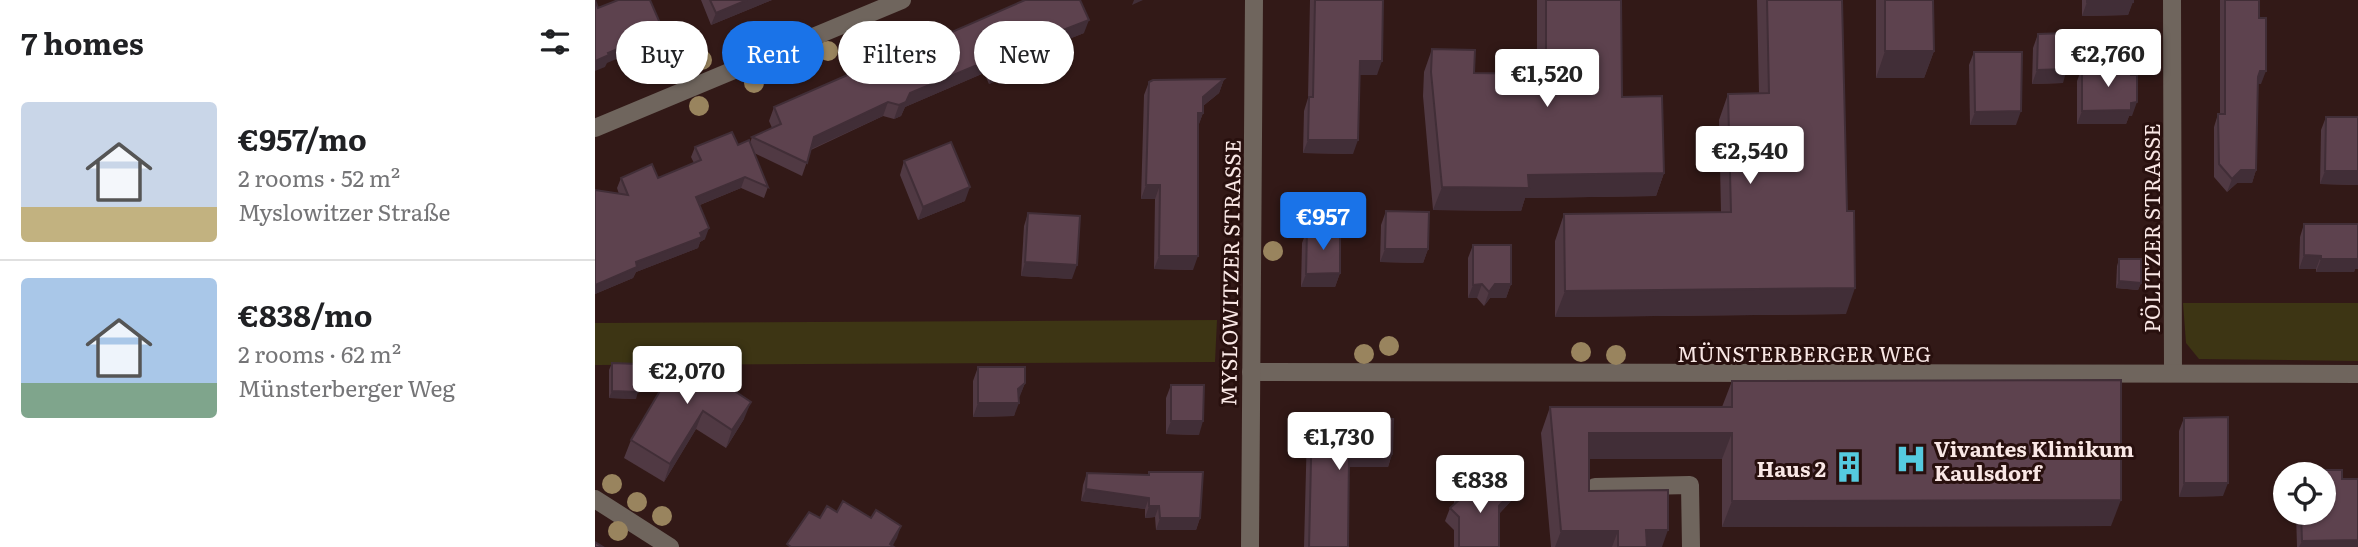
<!DOCTYPE html>
<html lang="en">
<head>
<meta charset="utf-8">
<style>
  body { margin:0; font-family:Literata,serif; background:#f6f6f6; color:#202124; height:100vh; display:flex; flex-direction:column; font-size:26px; white-space:nowrap }
  * { box-sizing:border-box; margin:0 }
  p { font-size:23px; color:#757577 }
  .icon { flex:none; width:38px; height:38px; fill:none; stroke:currentColor; stroke-width:2; stroke-linecap:round; stroke-linejoin:round }
  .map { position:relative; flex:1; overflow:hidden }
  .details { display:flex; flex-direction:column; background:#fff; width:595px }
  .details>* { flex:none }
  .top-card { position:absolute; left:21px; top:21px; width:665px; height:63px; display:flex; gap:14px }
  .tools { position:absolute; left:1678px; top:462px; display:grid; gap:14px }
  .tools a { display:grid; place-items:center; width:63px; height:63px; border-radius:50%; background:#fff; box-shadow:0 2px 5px #0004; font-size:35px }
  .price { position:absolute; translate:-50% -60px; padding:0 16px; border-radius:7px; background:#fff; color:#222; font-size:23px; line-height:46px; filter:drop-shadow(0 2px 4px #0008) }
  .price::after { content:''; position:absolute; left:50%; top:42px; width:21px; height:16px; margin-left:-10px; background:inherit; clip-path:polygon(0 0,100% 0,50% 100%) }
  .price.current { background:#1a73e8; color:#fff }
  ul { padding:0; list-style:none }
  li { display:flex; align-items:center; gap:21px; height:175px; padding:0 21px }
  li+li { border-top:2px solid #e0e0e0 }
  li span { display:grid; place-items:center; flex:none; width:196px; height:140px; border-radius:7px; color:#555 }
  li>.icon { margin-inline-start:auto }
  span .icon { width:84px; height:84px; fill:#fffc; stroke-width:1 }
  li b { font-size:30px }
  h2 { display:flex; justify-content:space-between; align-items:center; height:84px; padding:0 21px; font-size:30px }
  .tag { padding:0 24px; border-radius:32px; background:#fff; box-shadow:0 2px 5px #0004; font-size:24px; line-height:63px }
  .tag.current { background:#1a73e8; color:#fff }
  main { display:flex; flex:1; min-height:0 }
  .map>svg:first-child { display:block }
</style>
</head>
<body>
<main>
<section class="details">
<h2>7 homes<svg class="icon" aria-label="filters" viewBox="0 0 24 24"><path d="M4 7h16M4 17h16"/><circle cx="9" cy="7" r="2"/><circle cx="15" cy="17" r="2"/></svg></h2>
<ul>
<li><span style="background:linear-gradient(#c9d6e8 75%,#c2b280 0)"><svg class="icon" aria-label="home" viewBox="0 0 24 24"><path d="M3 11l9-7 9 7M6 9v11h12V9"/></svg></span><div><b>€957/mo</b><p>2 rooms · 52 m²</p><p>Myslowitzer Straße</p></div></li>
<li><span style="background:linear-gradient(#a9c7e8 75%,#7fa58c 0)"><svg class="icon" aria-label="home" viewBox="0 0 24 24"><path d="M3 11l9-7 9 7M6 9v11h12V9"/></svg></span><div><b>€838/mo</b><p>2 rooms · 62 m²</p><p>Münsterberger Weg</p></div></li>
</ul>
</section>
<div class="map">
<svg width="1763" height="547" viewBox="0 0 1763 547">
  <rect width="100%" height="100%" fill="#321917"/>
  <!-- green -->
  <g fill="#3d3514">
    <path d="M1588 303H1763V361L1604 359 1591 343Z"/>
    <path d="M622 320 620 362 0 365V323Z"/>
  </g>
  <g fill="none" stroke-linecap="round" stroke-linejoin="round">
    <!-- minor -->
    <g stroke="#6f655d" stroke-width="18">
      <path d="M1577 0 1578 373"/>
      <path d="M0 128 307 0"/>
      <path d="M656 372 1763 374"/>
      <path d="M1000 487 1095 485 1096 547"/>
      <path d="M655 547 659 0"/>
    </g>
    <!-- tertiary -->
    <path stroke="#6f655d" stroke-width="18" d="M0 499 75 547"/>
  </g>
  <!-- trees -->
  <g fill="#99845e">
    <circle cx="233" cy="51" r="10"/>
    <circle cx="107" cy="60" r="10"/>
    <circle cx="159" cy="83" r="10"/>
    <circle cx="104" cy="106" r="10"/>
    <circle cx="678" cy="251" r="10"/>
    <circle cx="794" cy="346" r="10"/>
    <circle cx="986" cy="352" r="10"/>
    <circle cx="769" cy="354" r="10"/>
    <circle cx="1021" cy="355" r="10"/>
    <circle cx="17" cy="484" r="10"/>
    <circle cx="42" cy="502" r="10"/>
    <circle cx="67" cy="516" r="10"/>
    <circle cx="23" cy="531" r="10"/>
  </g>
  <!-- wall -->
  <g fill="#503943">
    <path d="M106 0H177L116 25Z"/>
    <path d="M715 0H788L782 75H764L758 154 708 153 709 111 713 98Z"/>
    <path d="M942 0H1026L1027 97 1069 173 1061 196 930 198 926 211 838 210 828 96 829 72 837 49 879 73 942 74Z"/>
    <path d="M1162 0H1247L1251 314 960 317V241L969 214 1126 212 1124 120 1133 94 1164 93Z"/>
    <path d="M1281 0H1338L1339 51 1329 78H1281Z"/>
    <path d="M1487 0H1538L1533 15 1487 16Z"/>
    <path d="M1625 0H1664V18L1666 84H1663L1661 170 1657 183H1642L1632 192 1619 177V127L1623 114H1625Z"/>
    <path d="M489 33 446 50 447 53 442 66 403 84V80L394 84 389 73 310 107 306 116 299 119 288 116 216 150 207 176 159 153 173 187 169 198 146 188 105 205 110 239 105 242 103 248 41 272 38 278 0 294V190L24 194 22 188 26 178H63L99 163 96 157 100 147 143 145 155 143 157 137 177 128 174 121 179 107 298 56 300 48 348 36Z"/>
    <path d="M1443 34 1468 83 1437 84 1438 48Z"/>
    <path d="M1379 52 1421 125H1375L1374 65Z"/>
    <path d="M1487 68 1537 116H1534L1531 124H1482V81Z"/>
    <path d="M629 79 624 93 608 106V113L603 126 598 270 559 269 560 199H546L549 95 554 82Z"/>
    <path d="M1731 117H1763V185L1725 184 1726 130Z"/>
    <path d="M309 161 370 201 323 220 305 175Z"/>
    <path d="M791 211 833 249 828 263 785 262 786 225Z"/>
    <path d="M433 213 477 279 426 276 429 226Z"/>
    <path d="M1709 224 1760 269 1759 272H1721V269H1704L1705 237Z"/>
    <path d="M712 230 745 273 740 287H706L707 243Z"/>
    <path d="M878 245 916 284 911 298H895L889 306 882 298H873V258Z"/>
    <path d="M1524 259 1546 283 1543 290 1521 288 1522 266Z"/>
    <path d="M17 363 41 399 14 398V370Z"/>
    <path d="M383 367 430 383 424 397 419 416 378 417V381Z"/>
    <path d="M115 368 112 372 149 419 131 448 101 429 69 482 29 458 36 440Z"/>
    <path d="M1137 381 1516 526 1127 527V459H994V491L1067 547H956L946 433 955 407H1127Z"/>
    <path d="M576 385 604 435 571 434V398Z"/>
    <path d="M717 418 797 454 793 467H754L753 547H709L712 431Z"/>
    <path d="M1589 418 1628 496 1584 497V431Z"/>
    <path d="M1706 470H1747V479H1763V547H1702L1701 513H1729V474H1704Z"/>
    <path d="M554 472 605 518 601 530H561L560 517 550 518V509L486 501 488 485 492 473 553 475Z"/>
    <path d="M864 487 916 501 904 514V547H859V530L850 521 855 508 859 504V501Z"/>
  </g>
  <!-- shaded-wall -->
  <g fill="#412e37">
    <path d="M152 0H177L116 25 121 13Z"/>
    <path d="M539 0H548L537 5Z"/>
    <path d="M1492 2H1538L1533 15 1487 16Z"/>
    <path d="M494 20 489 33 437 54 442 40Z"/>
    <path d="M68 30 64 41 12 63 10 67 0 71V61L13 53Z"/>
    <path d="M1290 51H1339L1329 78H1281Z"/>
    <path d="M447 53 442 66 403 84 408 70Z"/>
    <path d="M394 60 389 73 310 107 306 116 299 119 304 105 315 93Z"/>
    <path d="M765 61H787L782 75H760Z"/>
    <path d="M408 66 403 80 394 84 399 70Z"/>
    <path d="M1472 69 1468 83 1437 84 1442 70Z"/>
    <path d="M1665 71H1671L1666 84H1660Z"/>
    <path d="M629 79 624 93 603 110 608 97Z"/>
    <path d="M293 102 288 116 214 150 219 137Z"/>
    <path d="M1542 102 1537 116H1534L1531 124H1482L1487 111Z"/>
    <path d="M1426 111 1421 125H1375L1380 112Z"/>
    <path d="M603 113H608L603 127Z"/>
    <path d="M713 140H763L758 154 708 153Z"/>
    <path d="M1646 170H1661L1657 183H1642L1632 192 1637 179Z"/>
    <path d="M1730 171H1763V185L1725 184Z"/>
    <path d="M1069 173 1061 196 930 198 926 211 838 210 847 187 933 175Z"/>
    <path d="M150 177 146 188 97 208 101 197Z"/>
    <path d="M551 185H565L560 199H546Z"/>
    <path d="M375 187 370 201 323 220 328 207Z"/>
    <path d="M114 228 110 239 105 242 103 248 41 272 38 278 0 294V285L41 262Z"/>
    <path d="M790 249H833L828 263 785 262Z"/>
    <path d="M1709 255 1726 256 1721 269H1704Z"/>
    <path d="M564 256H603L598 270 559 269Z"/>
    <path d="M1763 257V269H1760L1759 272H1721L1726 259Z"/>
    <path d="M430 262 482 265 477 279 426 276Z"/>
    <path d="M745 273 740 287H706L711 274Z"/>
    <path d="M1524 281 1546 283 1543 290 1521 288Z"/>
    <path d="M887 284 882 298H873L878 285Z"/>
    <path d="M900 284H916L911 298H895L889 306 894 292Z"/>
    <path d="M1260 288 1251 314 960 317 970 291Z"/>
    <path d="M121 350 115 368 102 387 108 370Z"/>
    <path d="M430 383 425 396 419 403 423 389Z"/>
    <path d="M17 391 43 392 41 399 14 398Z"/>
    <path d="M156 402 149 419 131 448 137 430Z"/>
    <path d="M383 403H424L419 416 378 417Z"/>
    <path d="M108 411 101 429 69 482 75 464Z"/>
    <path d="M576 421H608L604 435 571 434Z"/>
    <path d="M994 433H1137L1127 459H984Z"/>
    <path d="M754 454H797L793 467H749Z"/>
    <path d="M1589 483H1633L1628 496 1584 497Z"/>
    <path d="M921 487 916 501 899 519 904 506Z"/>
    <path d="M491 489 554 498 550 509 486 501Z"/>
    <path d="M1526 500 1516 526 1127 527 1137 501Z"/>
    <path d="M554 506H564L560 517 550 518Z"/>
    <path d="M565 518H605L601 530H561Z"/>
    <path d="M306 526 302 538 297 547H294Z"/>
    <path d="M1051 530H1073L1067 547H1045Z"/>
    <path d="M966 531H1023L1017 547H960Z"/>
    <path d="M1763 540V547H1704L1707 541Z"/>
  </g>
  <!-- building -->
  <g fill="#5d424e" stroke="#412e37" stroke-width="2">
    <path d="M0 0 3 8 23 0H55L68 30 13 53 14 55 0 61Z"/>
    <path d="M115 0H152L121 13Z"/>
    <path d="M430 0H485L494 20 442 40 447 53 408 70V66L399 70 394 60 315 93 311 102 304 105 293 102 219 137 212 163 157 137 186 124 179 107 303 53 300 48 345 29 348 36Z"/>
    <path d="M720 0H788L787 61H765L763 140H713L714 97H718Z"/>
    <path d="M951 0H1026L1027 97 1067 96 1069 173 933 175 934 188 847 187 836 72 837 49 880 50 879 73 951 74Z"/>
    <path d="M1172 0H1247L1252 211H1259L1260 288 970 291 969 214 1136 212 1133 94 1174 93Z"/>
    <path d="M1290 0H1338L1339 51H1290Z"/>
    <rect x="1492" y="0" width="46" height="2"/>
    <path d="M1630 0H1664V18H1671V71H1665L1663 77 1661 170H1646L1637 179 1624 164 1623 114H1630Z"/>
    <path d="M1472 33V69L1442 70 1443 34Z"/>
    <path d="M1379 52H1427L1426 111 1380 112Z"/>
    <path d="M1536 67V75H1542V102L1536 103V110L1487 111V68Z"/>
    <path d="M629 79 608 97V113H603V256H564L565 185H551L554 82 558 80Z"/>
    <path d="M1731 117H1763V171H1730Z"/>
    <path d="M137 132 143 145 154 140 173 187 150 177 101 197 114 228 105 233 107 237 41 262 42 267 0 285V190L33 195 26 178 57 164 63 178 106 160 100 147Z"/>
    <path d="M356 142 375 187 328 207 309 161Z"/>
    <path d="M791 211 834 212 833 249H790Z"/>
    <path d="M433 213 485 216 482 265 430 262Z"/>
    <path d="M1709 224H1763V259H1726V256L1709 255Z"/>
    <path d="M712 230H745V273L711 274Z"/>
    <path d="M878 245H916V284H900L894 292 887 284 878 285Z"/>
    <path d="M1524 259H1546V283L1524 281Z"/>
    <path d="M121 350 108 370 156 402 137 430 108 411 75 464 36 440 88 352Z"/>
    <path d="M17 363 44 364 43 392 17 391Z"/>
    <path d="M383 367H430V383L423 389 424 403H383Z"/>
    <path d="M1526 380V500L1137 501V433H994V491L1073 490V530H1051L1052 547H1023V531H966L955 407H1137V381Z"/>
    <path d="M576 385H609L608 421H576Z"/>
    <path d="M1633 417V483H1589V418Z"/>
    <path d="M717 418 798 419 797 454H754L753 547H714Z"/>
    <path d="M1706 470H1747V479H1763V540L1707 541 1706 513H1729V474H1706Z"/>
    <path d="M554 472H608L605 518H565L564 506H554V498L491 489 492 473 554 475Z"/>
    <path d="M864 487H921L904 506V547H864V517L855 508 864 500Z"/>
    <path d="M248 501 276 518 281 510 306 526 295 544 299 547H196L192 544 214 512 225 518 232 506 242 512Z"/>
    <path d="M0 542 8 547H0Z"/>
  </g>
  <!-- icons -->
  <defs>
    <symbol id="hospital-bare" viewBox="-9 -9 18 18"><path d="M-5-5h3v3.5h4V-5h3V5h-3V1.5h-4V5h-3Z" fill="#55cadf" stroke="#28100e" stroke-width="2.5" paint-order="stroke"/></symbol>
    <symbol id="building-bare" viewBox="-9 -9 18 18"><path d="M-4-6H4V6H1V3H-1V6H-4ZM-2.5-4.3h1.7v1.8h-1.7ZM.8-4.3h1.7v1.8H.8ZM-2.5-1h1.7V.8h-1.7ZM.8-1h1.7V.8H.8Z" fill="#55cadf" stroke="#28100e" stroke-width="2.5" paint-order="stroke"/></symbol>
  </defs>
  <g fill-rule="evenodd">
    <use href="#hospital-bare" x="1294" y="437" width="44" height="44"/>
    <use href="#building-bare" x="1232" y="445" width="44" height="44"/>
  </g>
  <g text-anchor="middle" dominant-baseline="central" stroke-width="6" stroke-linejoin="round" paint-order="stroke">
    <!-- street labels -->
    <g font-size="21" fill="#f9e7e5" stroke="#28100e">
      <text transform="translate(1555 228) rotate(-90)">PÖLITZER STRASSE</text>
      <text transform="translate(634 273) rotate(-89)">MYSLOWITZER STRASSE</text>
      <text x="1209" y="352">MÜNSTERBERGER WEG</text>
    </g>
    <!-- poi labels -->
    <g font-size="21" font-weight="bold" fill="#f9e7e5" stroke="#28100e" text-anchor="start">
      <text x="1339" y="447">Vivantes Klinikum<tspan x="1339" dy="24">Kaulsdorf</tspan></text>
      <text x="1231" y="467" text-anchor="end">Haus 2</text>
    </g>
  </g>
</svg>
<div class="tools">
<a><svg class="icon" aria-label="locate" viewBox="0 0 24 24"><circle cx="12" cy="12" r="6"/><path d="M12 2v4M12 18v4M2 12h4M18 12h4"/></svg></a>
</div>
<b class="price" style="left:1513px;top:89px">€2,760</b>
<b class="price" style="left:952px;top:109px">€1,520</b>
<b class="price" style="left:1155px;top:186px">€2,540</b>
<b class="price current" style="left:728px;top:252px">€957</b>
<b class="price" style="left:92px;top:406px">€2,070</b>
<b class="price" style="left:744px;top:472px">€1,730</b>
<b class="price" style="left:885px;top:515px">€838</b>
<div class="top-card">
<a class="tag">Buy</a>
<a class="tag current">Rent</a>
<a class="tag">Filters</a>
<a class="tag">New</a>
</div>
</div>
</main>
</body>
</html>
